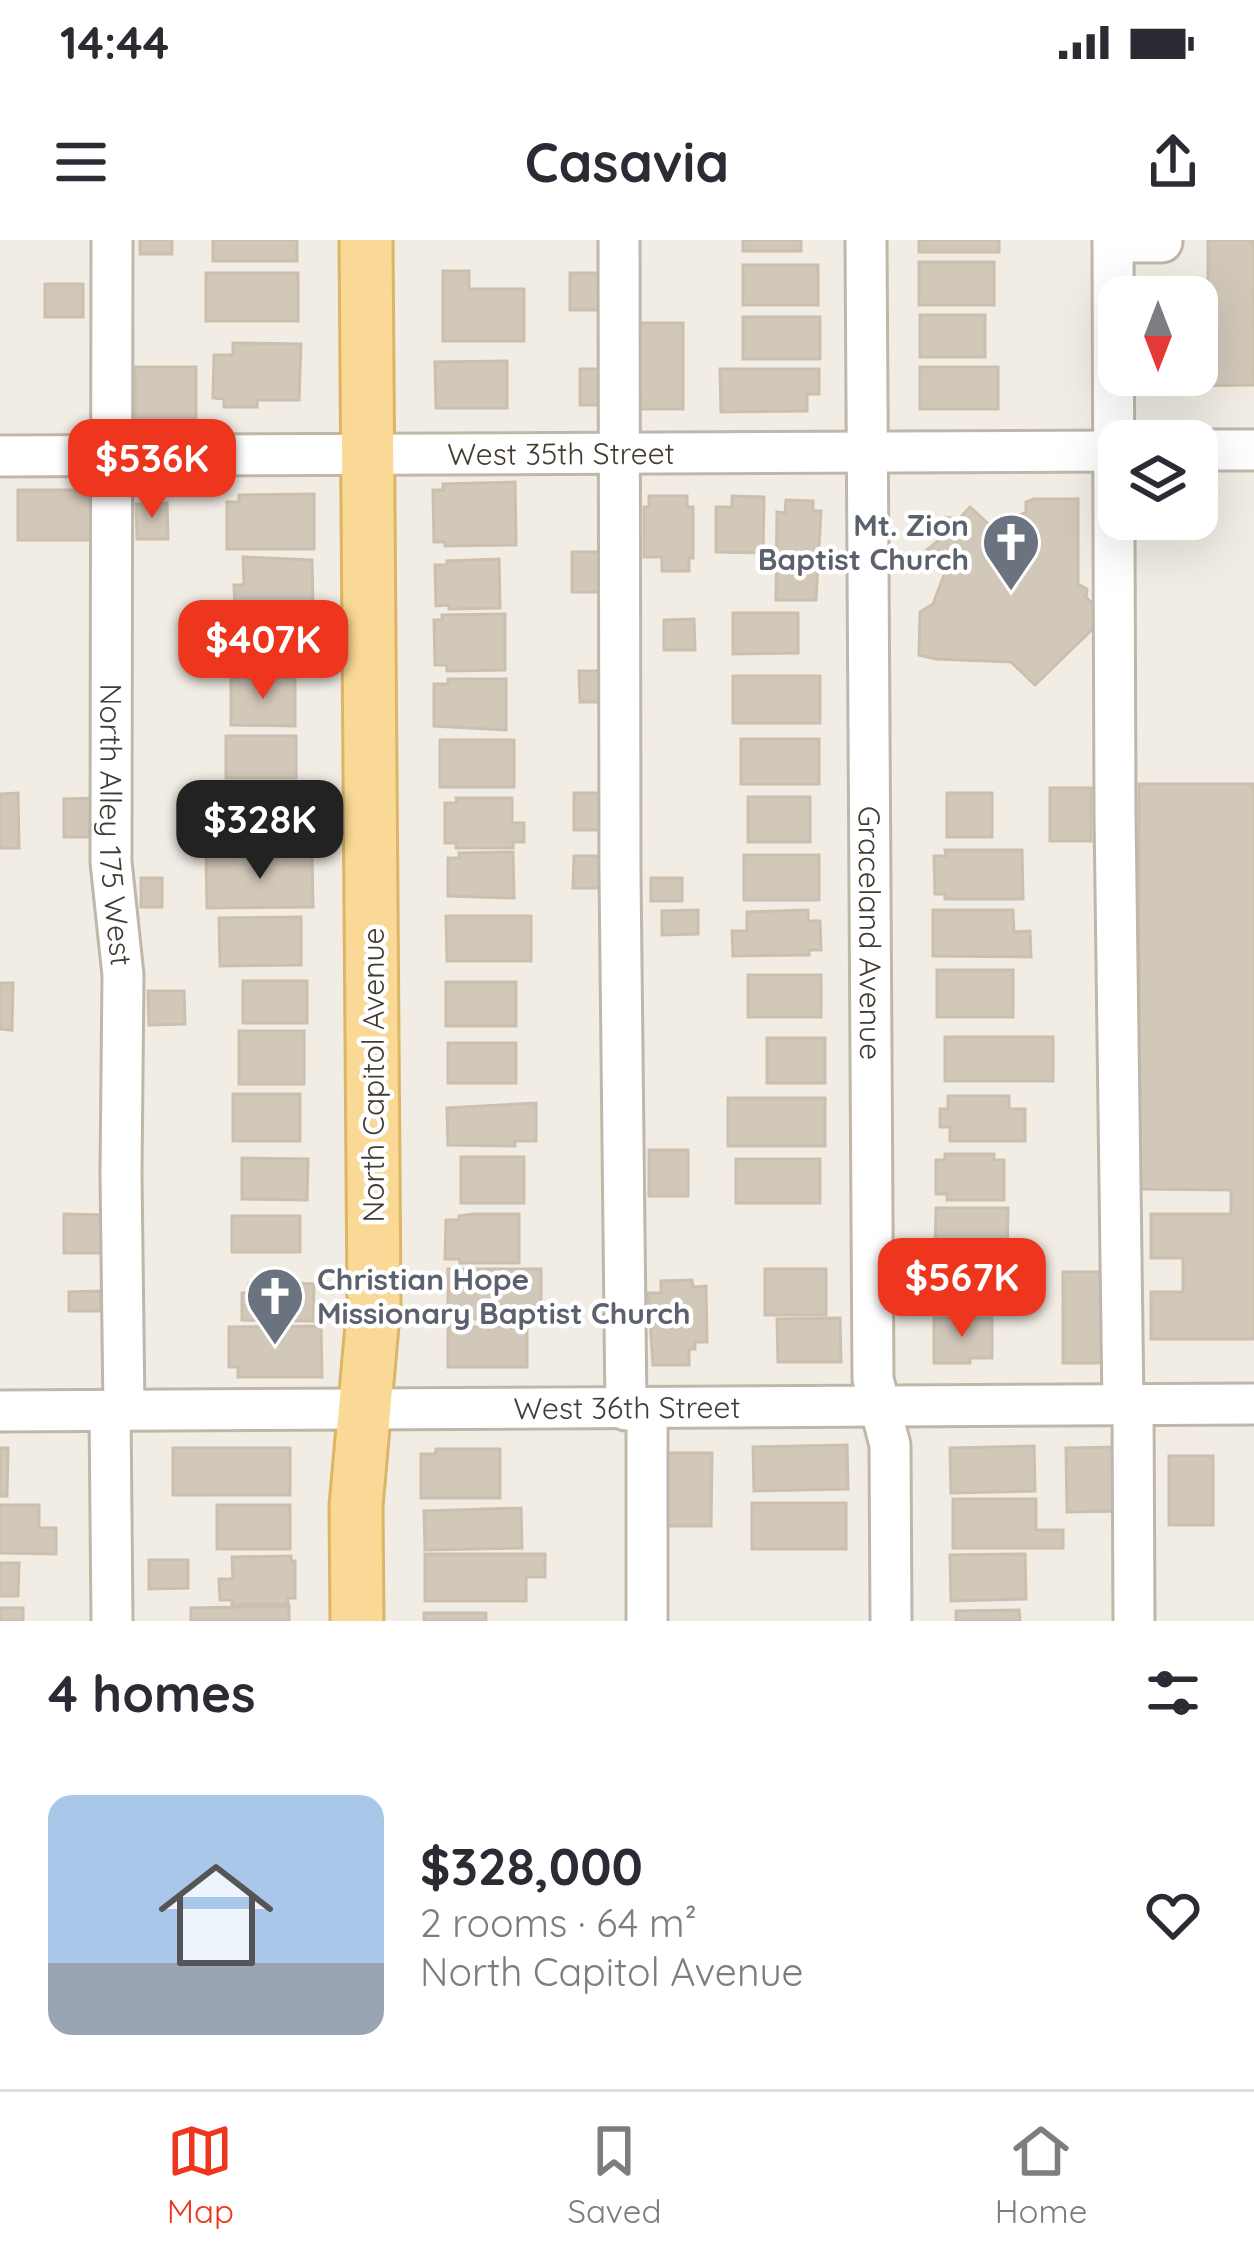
<!DOCTYPE html>
<html lang="en">
<head>
<meta charset="utf-8">
<style>
  body { margin:0; font-family:Quicksand,sans-serif; background:#f7f7f7; color:#2b2b33; height:100vh; display:flex; flex-direction:column; font-size:45px; white-space:nowrap }
  * { box-sizing:border-box; margin:0 }
  p { font-size:39px; color:#7c7c81 }
  .icon { flex:none; width:66px; height:66px; fill:none; stroke:currentColor; stroke-width:2; stroke-linecap:round; stroke-linejoin:round }
  .map { position:relative; height:1381px; overflow:hidden }
  .side { display:flex; flex-direction:column; background:#fff; flex:1 }
  .side>* { flex:none }
  .needle { width:78px; rotate:180deg }
  .tools { position:absolute; left:1098px; top:36px; display:grid; gap:24px }
  .tools a { display:grid; place-items:center; width:120px; height:120px; border-radius:24px; background:#fff; box-shadow:0 12px 48px #0002; font-size:60px }
  .price { position:absolute; translate:-50% -102px; padding:0 27px; border-radius:24px; background:#ee351d; color:#fff; font-size:39px; line-height:78px; filter:drop-shadow(0 3px 6px #0008) }
  .price::after { content:''; position:absolute; left:50%; top:72px; width:36px; height:27px; margin-left:-18px; background:inherit; clip-path:polygon(0 0,100% 0,50% 100%) }
  .price.selected { background:#222; color:#fff }
  ul { padding:0; list-style:none }
  li { display:flex; align-items:center; gap:36px; height:300px; padding:0 48px }
  li+li { border-top:3px solid #e1e1e2 }
  li span { display:grid; place-items:center; flex:none; width:336px; height:240px; border-radius:24px; color:#555 }
  li>.icon { margin-inline-start:auto }
  span .icon { width:144px; height:144px; fill:#fffc; stroke-width:1 }
  li b { font-size:51px }
  h2 { display:flex; justify-content:space-between; align-items:center; height:144px; padding:0 48px; font-size:51px }
  .status { display:flex; justify-content:space-between; align-items:center; height:84px; padding:0 60px; background:#fff; direction:ltr }
  .status svg { height:33px; fill:currentColor }
  header { display:flex; justify-content:space-between; align-items:center; height:156px; padding:0 48px; background:#fff; font-size:54px; font-weight:700 }
  .tabs { display:flex; justify-content:space-around; align-items:center; height:168px; border-top:3px solid #e1e1e2; background:#fff; font-size:33px; color:#7c7c81 }
  .tabs a { display:grid; justify-items:center; gap:6px }
  .tabs .selected { color:#ee351d }
  .map>svg:first-child { display:block }
</style>
</head>
<body>
<div class="status"><b>14:44</b><svg viewBox="0 0 49 12"><path d="M0 12V9h3v3zM5 12V6h3v6zM10 12V3h3v9zM15 12V0h3v12zM26 1h20v11H26zM47 4h2v5h-2z"/></svg></div>
<header><svg class="icon" aria-label="menu" viewBox="0 0 24 24"><path d="M4 6h16M4 12h16M4 18h16"/></svg>Casavia<svg class="icon" aria-label="share" viewBox="0 0 24 24"><path d="M12 15V3M7 8l5-5 5 5M5 13v7h14v-7"/></svg></header>
<div class="map">
<svg width="1254" height="1381" viewBox="0 0 1254 1381">
  <rect width="100%" height="100%" fill="#f1ece4"/>
  <!-- building -->
  <g fill="#d2c8ba" stroke="#ccbfae" stroke-width="3">
    <rect x="140" y="0" width="32" height="14"/>
    <rect x="213" y="0" width="84" height="21"/>
    <rect x="743" y="0" width="58" height="11"/>
    <rect x="919" y="0" width="80" height="12"/>
    <path d="M1208 0H1254V145L1180 146V135H1197V57H1178V53H1208Z"/>
    <rect x="919" y="22" width="75" height="43"/>
    <rect x="743" y="25" width="75" height="40"/>
    <path d="M443 31H469V49H524V101H443Z"/>
    <rect x="206" y="33" width="92" height="48"/>
    <rect x="570" y="33" width="36" height="37"/>
    <rect x="45" y="44" width="38" height="33"/>
    <rect x="920" y="75" width="65" height="42"/>
    <rect x="743" y="77" width="77" height="42"/>
    <rect x="638" y="83" width="45" height="86"/>
    <path d="M233 103 301 104 299 160H257V167H224V159L213 158 214 115H233Z"/>
    <path d="M507 121V168H436L435 122Z"/>
    <rect x="135" y="127" width="61" height="51"/>
    <rect x="920" y="127" width="78" height="42"/>
    <rect x="580" y="129" width="32" height="36"/>
    <path d="M720 129H819V154H807V171L721 172Z"/>
    <path d="M515 242 516 305 445 306V302H434L433 250H443V244Z"/>
    <rect x="18" y="250" width="82" height="50"/>
    <path d="M314 254V309H227V262H239V255Z"/>
    <path d="M649 256H687V267H693V318H689V331H662V317H644V267H649Z"/>
    <path d="M732 256 764 257 763 313 716 312V267H732Z"/>
    <path d="M1034 259H1078V344L1087 349 1086 357 1105 377 1035 445 1011 422 936 419 919 415 920 372 933 364 946 330 927 310 939 300 936 289 945 277 959 279 970 267 994 289 1026 272V262Z"/>
    <path d="M786 260 813 261V271H821L816 360H776L777 272 785 273Z"/>
    <path d="M167 263 168 299H137L136 264Z"/>
    <rect x="572" y="312" width="33" height="40"/>
    <path d="M243 317 312 320 313 368 235 365 234 345H244Z"/>
    <path d="M499 319 500 368 449 369V365L436 366 435 325H447V321Z"/>
    <path d="M733 373H798V413L733 414Z"/>
    <path d="M505 374V430L447 431V425H435L434 380H442V375Z"/>
    <path d="M694 379 695 410H664V380Z"/>
    <path d="M579 431H615L616 462H580Z"/>
    <rect x="733" y="436" width="87" height="47"/>
    <path d="M231 438H295V486L231 485Z"/>
    <path d="M448 439H506V490L434 486V444H448Z"/>
    <rect x="226" y="496" width="70" height="42"/>
    <rect x="741" y="499" width="78" height="45"/>
    <rect x="440" y="500" width="74" height="47"/>
    <path d="M1139 544H1254V1099H1151V1052H1183V1018H1151V974H1231V950L1139 949Z"/>
    <rect x="1050" y="548" width="41" height="53"/>
    <path d="M18 553 19 608H0V554Z"/>
    <rect x="574" y="553" width="32" height="37"/>
    <rect x="947" y="553" width="45" height="44"/>
    <rect x="748" y="557" width="62" height="45"/>
    <path d="M101 558 102 597H64V559Z"/>
    <path d="M456 558H512V583H524V602H513V608H456V603H445V563H457Z"/>
    <rect x="226" y="569" width="73" height="36"/>
    <path d="M945 610H1022L1023 659H945V654H935L934 616H946Z"/>
    <path d="M513 612 514 658 448 656V618H460L459 613Z"/>
    <path d="M312 615 313 667 207 668 206 616Z"/>
    <rect x="744" y="615" width="75" height="45"/>
    <path d="M574 616H609L608 648H573Z"/>
    <rect x="141" y="638" width="21" height="29"/>
    <rect x="651" y="638" width="31" height="23"/>
    <path d="M698 670V694L662 695V671Z"/>
    <path d="M808 670V681H820L821 710H809V715L733 716 732 691H747V672Z"/>
    <path d="M933 670H1013L1014 692 1030 691 1031 717 933 716Z"/>
    <path d="M446 676H531V721H447Z"/>
    <path d="M301 677V725L220 726 219 678Z"/>
    <rect x="937" y="730" width="76" height="47"/>
    <rect x="748" y="735" width="73" height="42"/>
    <rect x="243" y="741" width="64" height="42"/>
    <rect x="446" y="742" width="70" height="44"/>
    <path d="M0 743H13L12 790 0 789Z"/>
    <path d="M148 751H184L185 784 149 785Z"/>
    <rect x="239" y="791" width="65" height="53"/>
    <rect x="945" y="797" width="108" height="44"/>
    <rect x="767" y="798" width="58" height="45"/>
    <rect x="448" y="803" width="68" height="40"/>
    <rect x="233" y="854" width="67" height="47"/>
    <path d="M948 856H1009V869H1025V901H950V887H940V869H948Z"/>
    <rect x="728" y="858" width="97" height="48"/>
    <path d="M536 863V901H515V906L448 905 447 868Z"/>
    <rect x="649" y="910" width="39" height="46"/>
    <path d="M945 914H994V920H1004V960H947V954H936V920H945Z"/>
    <rect x="461" y="917" width="63" height="46"/>
    <path d="M242 918 308 919 307 960 242 959Z"/>
    <rect x="736" y="919" width="84" height="44"/>
    <path d="M936 968H1008L1007 1019 935 1018Z"/>
    <path d="M64 974 104 975 103 1013H64Z"/>
    <path d="M473 974H519V1023H460L459 1019H445L446 980H459V976Z"/>
    <rect x="232" y="976" width="68" height="36"/>
    <rect x="934" y="1026" width="62" height="42"/>
    <path d="M448 1029H541V1081L448 1078Z"/>
    <rect x="765" y="1029" width="61" height="46"/>
    <rect x="1063" y="1032" width="45" height="91"/>
    <path d="M255 1038H291V1043L314 1044 313 1081 242 1080V1053H249V1043H255Z"/>
    <path d="M692 1040 693 1047 706 1046 707 1102H695V1109H689V1125H653L648 1053H661V1041Z"/>
    <path d="M100 1051 101 1071H69V1052Z"/>
    <path d="M840 1078 841 1122H778L777 1079Z"/>
    <path d="M934 1078H992V1118H970V1123H934Z"/>
    <path d="M321 1086 322 1137H238V1127H229V1087Z"/>
    <rect x="448" y="1087" width="79" height="40"/>
    <path d="M847 1205 848 1249 754 1251 753 1207Z"/>
    <path d="M1034 1206 1035 1251 951 1253 950 1208Z"/>
    <path d="M1123 1207V1271L1067 1272 1066 1208Z"/>
    <path d="M0 1208H8L7 1256H0Z"/>
    <rect x="173" y="1208" width="117" height="47"/>
    <path d="M436 1209H500V1258H421V1214H435Z"/>
    <path d="M663 1213H712L711 1286H663Z"/>
    <rect x="1169" y="1216" width="44" height="69"/>
    <path d="M953 1259H1036V1290H1063V1308H953Z"/>
    <rect x="752" y="1263" width="94" height="46"/>
    <path d="M0 1265H39V1288H56V1314L0 1313Z"/>
    <rect x="217" y="1265" width="73" height="44"/>
    <path d="M521 1268 522 1308 425 1310 424 1271Z"/>
    <path d="M425 1314H545V1337H526V1361H425Z"/>
    <path d="M1025 1314 1026 1359 951 1361 950 1315Z"/>
    <path d="M291 1316V1321H295V1358H288V1364L232 1365V1360H220L219 1339H233L232 1317Z"/>
    <path d="M149 1320H188V1348L149 1349Z"/>
    <path d="M0 1323H19L18 1356H0Z"/>
    <path d="M289 1366V1381H191V1368Z"/>
    <rect x="0" y="1368" width="23" height="13"/>
    <path d="M1019 1370 1020 1381H956V1371Z"/>
    <rect x="424" y="1373" width="62" height="8"/>
  </g>
  <g fill="none" stroke-linecap="round" stroke-linejoin="round">
    <defs>
      <g id="minor">
        <path id="s1" d="M112 0 111 622 123 735 121 934 124 1171"/>
        <path d="M619 0 620 634 626 1170"/>
        <path id="s2" d="M866 0 873 1139 890 1205 891 1381"/>
        <path d="M1197 210H1254"/>
        <path id="s3" d="M0 216 1119 211"/>
        <path d="M1133 1165 1134 1381"/>
        <path d="M1123 1166 1115 575 1113 2H1162"/>
        <path id="s4" d="M0 1171 1254 1164"/>
        <path d="M110 1171 112 1381"/>
        <path d="M647 1381V1169"/>
      </g>
      <path id="major" d="M357 1381 356 1266 374 1063 366 0"/>
    </defs>
    <!-- minor casing -->
    <use href="#minor" stroke="#bfb7aa" stroke-width="45"/>
    <!-- major casing -->
    <use href="#major" stroke="#dcb566" stroke-width="57"/>
    <!-- minor -->
    <use href="#minor" stroke="#fff" stroke-width="39"/>
    <!-- major -->
    <use href="#major" stroke="#f9d995" stroke-width="51"/>
  </g>
  <!-- icons -->
  <defs>
    <symbol id="church-pin" viewBox="-11 -11 22 30"><path d="M0 17L-7.5 6A9.5 9.5 0 1 1 7.5 6Z" fill="#6b7280" stroke="#fff"/><path d="M-1.2-6h2.4v3.5h3.3v2.4h-3.3V6h-2.4V-.1h-3.3v-2.4h3.3Z" fill="#fff"/></symbol>
  </defs>
  <g fill-rule="evenodd">
    <use href="#church-pin" x="978" y="269" width="66" height="90"/>
    <use href="#church-pin" x="242" y="1023" width="66" height="90"/>
  </g>
  <g text-anchor="middle" dominant-baseline="central" stroke-width="9" stroke-linejoin="round" paint-order="stroke">
    <!-- street labels -->
    <g font-size="30" fill="#423c34" stroke="#fff">
      <text stroke="none"><textPath href="#s3" startOffset="561">West 35th Street</textPath></text>
      <text stroke="none"><textPath href="#s1" startOffset="585">North Alley 175 West</textPath></text>
      <text stroke="none"><textPath href="#s2" startOffset="693">Graceland Avenue</textPath></text>
      <text transform="translate(373 835) rotate(-90)">North Capitol Avenue</text>
      <text stroke="none"><textPath href="#s4" startOffset="627">West 36th Street</textPath></text>
    </g>
    <!-- worship labels -->
    <g font-size="30" font-weight="bold" fill="#5b616d" stroke="#fff" text-anchor="end">
      <text x="969" y="285">Mt. Zion<tspan x="969" dy="34">Baptist Church</tspan></text>
      <text x="317" y="1039" text-anchor="start">Christian Hope<tspan x="317" dy="34">Missionary Baptist Church</tspan></text>
    </g>
  </g>
</svg>
<div class="tools">
<a><svg class="needle" viewBox="-14 -14 28 28"><path d="M0-13l5 13h-10z" fill="#e53935"/><path d="M0 13l5-13h-10z" fill="#7c7c81"/></svg></a>
<a><svg class="icon" aria-label="layers" viewBox="0 0 24 24"><path d="M12 4l9 5-9 5-9-5zM3 14l9 5 9-5"/></svg></a>
</div>
<b class="price" style="left:152px;top:281px">$536K</b>
<b class="price" style="left:263px;top:462px">$407K</b>
<b class="price selected" style="left:260px;top:642px">$328K</b>
<b class="price" style="left:962px;top:1100px">$567K</b>
</div>
<section class="side">
<h2>4 homes<svg class="icon" aria-label="filters" viewBox="0 0 24 24"><path d="M4 7h16M4 17h16"/><circle cx="9" cy="7" r="2"/><circle cx="15" cy="17" r="2"/></svg></h2>
<ul>
<li><span style="background:linear-gradient(#a9c7e8 70%,#9aa5b1 0)"><svg class="icon" aria-label="home" viewBox="0 0 24 24"><path d="M3 11l9-7 9 7M6 9v11h12V9"/></svg></span><div><b>$328,000</b><p>2 rooms · 64 m²</p><p>North Capitol Avenue</p></div><svg class="icon" aria-label="heart" viewBox="0 0 24 24"><path d="M12 20l-8-8c-3-5 5-10 8-4 3-6 11-1 8 4z"/></svg></li>
</ul>
</section>
<nav class="tabs">
<a class="selected"><svg class="icon" aria-label="map" viewBox="0 0 24 24"><path d="M3 6l6-2 6 2 6-2v14l-6 2-6-2-6 2zM9 4v14M15 6v14"/></svg>Map</a>
<a><svg class="icon" aria-label="saved" viewBox="0 0 24 24"><path d="M7 4h10v16l-5-4-5 4z"/></svg>Saved</a>
<a><svg class="icon" aria-label="home" viewBox="0 0 24 24"><path d="M3 11l9-7 9 7M6 9v11h12V9"/></svg>Home</a>
</nav>
</body>
</html>
